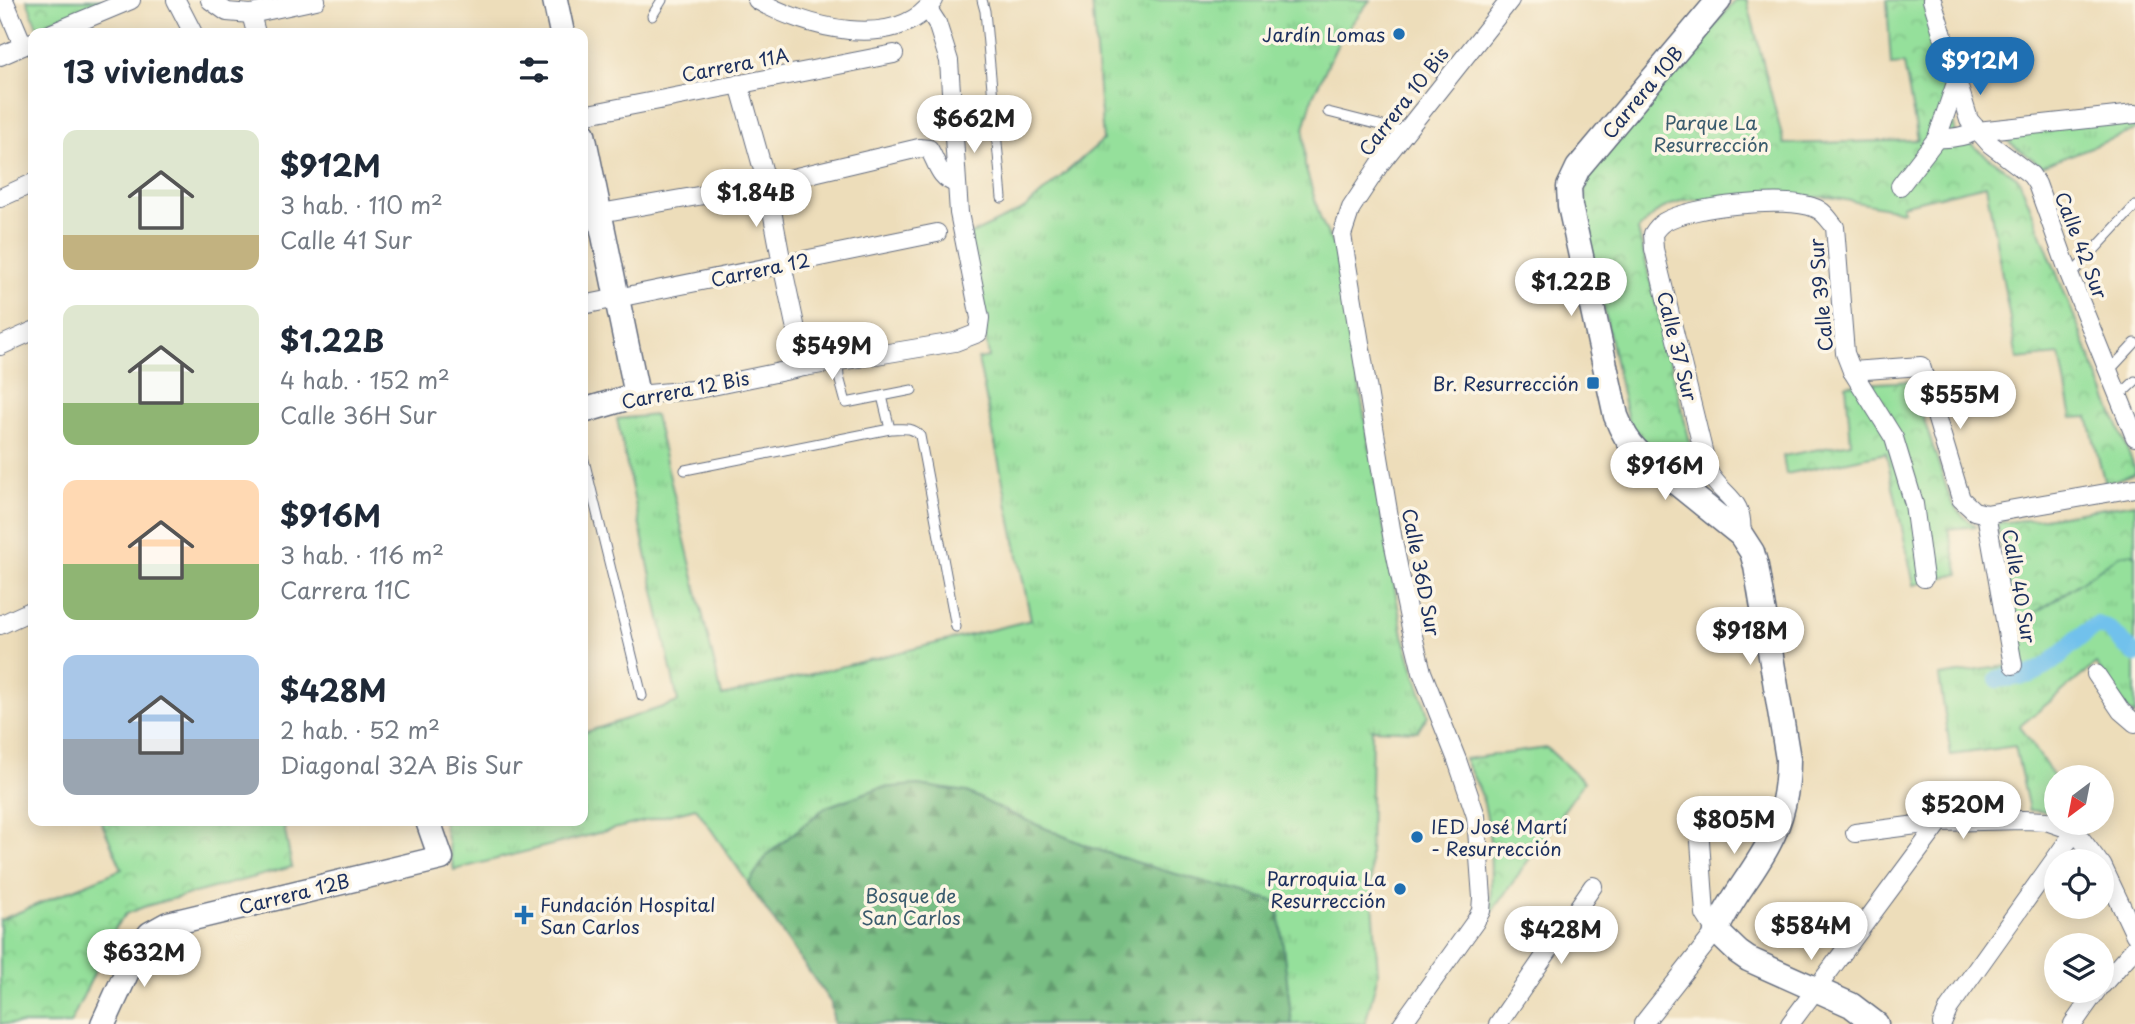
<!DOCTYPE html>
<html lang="es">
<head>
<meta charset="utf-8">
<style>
  body { margin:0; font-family:"Playpen Sans",sans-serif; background:#f2f2f3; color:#1f2937; height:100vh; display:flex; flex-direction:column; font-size:26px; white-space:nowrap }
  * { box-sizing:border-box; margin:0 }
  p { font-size:23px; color:#747a83 }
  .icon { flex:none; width:38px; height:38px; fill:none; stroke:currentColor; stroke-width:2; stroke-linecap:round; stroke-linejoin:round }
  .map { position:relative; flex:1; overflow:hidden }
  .drawer { position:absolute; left:28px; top:28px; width:560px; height:798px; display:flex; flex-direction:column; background:#fff; border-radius:14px; box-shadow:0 4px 18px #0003 }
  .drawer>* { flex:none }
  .needle { width:46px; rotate:212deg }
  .fabs { position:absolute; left:2044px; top:765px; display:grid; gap:14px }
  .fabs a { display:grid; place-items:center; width:70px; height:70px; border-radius:50%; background:#fff; box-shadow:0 4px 18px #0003; font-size:35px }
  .price { position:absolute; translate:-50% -60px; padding:0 16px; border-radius:24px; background:#fff; color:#222; font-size:23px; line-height:46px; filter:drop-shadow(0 2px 4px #0008) }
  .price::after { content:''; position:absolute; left:50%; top:42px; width:21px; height:16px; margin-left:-10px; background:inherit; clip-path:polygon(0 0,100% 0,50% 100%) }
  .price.on { background:#1f6fb2; color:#fff }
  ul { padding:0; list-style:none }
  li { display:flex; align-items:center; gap:21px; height:175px; padding:0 35px }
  li span { display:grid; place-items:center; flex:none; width:196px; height:140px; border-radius:14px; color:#555 }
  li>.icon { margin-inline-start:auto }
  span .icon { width:84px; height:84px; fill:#fffc; stroke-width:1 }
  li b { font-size:30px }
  h2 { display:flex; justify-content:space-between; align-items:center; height:84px; padding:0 35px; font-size:30px }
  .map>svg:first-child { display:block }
</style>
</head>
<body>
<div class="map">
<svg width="2135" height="1024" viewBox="0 0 2135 1024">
  <defs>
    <pattern id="grass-tufts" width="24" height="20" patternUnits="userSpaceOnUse" patternTransform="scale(1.75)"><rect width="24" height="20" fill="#95e09b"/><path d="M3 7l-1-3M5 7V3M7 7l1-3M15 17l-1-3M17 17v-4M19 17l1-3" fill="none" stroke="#80c088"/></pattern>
    <pattern id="forest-firs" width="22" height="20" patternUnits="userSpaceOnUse" patternTransform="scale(1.75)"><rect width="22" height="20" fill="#78be83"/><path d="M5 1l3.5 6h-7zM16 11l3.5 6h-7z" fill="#629b6e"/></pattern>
    <pattern id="park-crowns" width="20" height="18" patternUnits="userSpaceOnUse" patternTransform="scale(1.75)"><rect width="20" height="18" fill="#95e09b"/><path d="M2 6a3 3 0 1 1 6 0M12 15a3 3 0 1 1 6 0" fill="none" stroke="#80c088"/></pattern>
  </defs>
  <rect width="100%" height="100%" fill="#fcf5e5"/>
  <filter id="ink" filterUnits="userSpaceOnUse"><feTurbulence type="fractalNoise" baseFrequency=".0143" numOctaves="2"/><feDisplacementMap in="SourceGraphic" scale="14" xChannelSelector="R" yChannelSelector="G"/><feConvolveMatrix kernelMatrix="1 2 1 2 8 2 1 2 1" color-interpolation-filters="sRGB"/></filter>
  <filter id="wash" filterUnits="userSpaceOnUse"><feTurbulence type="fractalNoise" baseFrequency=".00686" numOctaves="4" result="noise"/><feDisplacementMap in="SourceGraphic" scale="28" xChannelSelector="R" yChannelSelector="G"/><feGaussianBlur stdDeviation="1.57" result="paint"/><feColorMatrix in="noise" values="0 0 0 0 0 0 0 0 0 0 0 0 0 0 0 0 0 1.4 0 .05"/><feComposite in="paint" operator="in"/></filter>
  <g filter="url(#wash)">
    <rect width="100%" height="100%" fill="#edddba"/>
    <!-- grass -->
    <g fill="url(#grass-tufts)" stroke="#58887c" stroke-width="2">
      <path d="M1092 0H1370L1340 39 1313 96 1304 129 1305 166 1321 220 1335 249 1403 635 1428 715 1418 731 1372 729 1370 857 1378 974 1365 1024H834L831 1002 696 808 454 870 443 821H583V733L678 702 617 419 655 415 722 696 1031 620 978 359 989 357 969 235 1024 209 1103 140Z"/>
      <path d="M2135 114V130L2042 166 1991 129Z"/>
      <path d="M2135 553V716L2126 708 2096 664 2020 726 2056 780V813L2029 810 2015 746 1951 755 1939 676 2020 664 2015 625 2055 600 2120 554Z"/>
    </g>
    <!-- forest -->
    <path fill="url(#forest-firs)" stroke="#4a7670" stroke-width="2" d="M918 785 967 792 1007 812 1092 848 1158 869 1278 902 1292 1024H834L831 1003 748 884 768 854 826 807 879 788Z"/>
    <!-- park -->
    <g fill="url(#park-crowns)" stroke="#58887c" stroke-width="2">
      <path d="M27 0H105L37 27Z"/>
      <path d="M1736 0H1747L1784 144 1918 140 1904 64 1891 65 1887 0H1924L1956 134 2019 179 2135 469V473L2105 484 2088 417 2072 418 2060 355 2017 359 1986 185 1902 205 1903 211 1830 197 1683 200 1659 210 1638 230 1697 471 1709 492 1649 449 1629 426 1585 220C1583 201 1583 187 1592 170Z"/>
      <path d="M1911 381 1951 501C1958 512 1965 520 1977 526L1948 529 1959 574 1914 585 1886 453 1786 474 1783 456 1851 443 1846 385Z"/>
      <path d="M2135 503V553L2120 555 2055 600 2015 625 1997 523 2038 519Z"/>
      <path d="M1547 748 1584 782 1491 913C1490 875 1494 831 1481 794 1477 782 1469 770 1464 759Z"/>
      <path d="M101 821H283L292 867 146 906 126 914 117 925 70 1024H0V920L122 869Z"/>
    </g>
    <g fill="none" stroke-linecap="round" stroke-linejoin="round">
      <!-- canal -->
      <path stroke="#71c1ec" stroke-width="18" d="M1998 679C2008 677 2021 677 2031 674 2057 664 2073 638 2097 625L2107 628 2135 654"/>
    </g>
  </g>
  <g filter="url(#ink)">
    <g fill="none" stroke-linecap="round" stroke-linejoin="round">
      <defs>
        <g id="lane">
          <path d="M982 0 985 11 1002 198"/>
          <path d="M652 16 662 0"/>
          <path d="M1328 112 1407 132"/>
          <path d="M2070 276 2135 206"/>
          <path d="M838 362 839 377 846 403 912 390"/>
          <path d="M2109 371 2135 343"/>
          <path d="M882 396 890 429"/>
          <path d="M2119 396 2135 381"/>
          <path d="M583 456 642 696"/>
          <path d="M685 470 890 429C901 429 913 426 920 436L956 627"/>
        </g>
        <g id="street">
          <path d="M4 0 23 45"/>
          <path d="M176 0 193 33"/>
          <path d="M210 0 227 12 251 14 316 0"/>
          <path d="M757 0C804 27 896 53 934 0"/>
          <path d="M1932 0 1969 120 1990 144 2031 175 2037 184 2070 276 2135 437"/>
          <path d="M251 14 256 33"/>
          <path d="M52 33 131 0"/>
          <path d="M0 56 32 42"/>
          <path d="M739 84 767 184 782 264 804 367"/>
          <path d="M583 115 894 54"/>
          <path d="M1937 138C1952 139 1963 137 1977 131L2135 114"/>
          <path d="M1900 186 1937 138 1956 83"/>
          <path d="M0 198 33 183"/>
          <path d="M583 216 767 184 919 148 929 149C937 162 939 179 956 183"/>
          <path d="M583 305 937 233"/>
          <path d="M0 346 33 331"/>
          <path d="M1852 371 1921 366 1961 499 1974 511 1986 514 2135 488"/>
          <path d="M637 395 693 390 804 367 955 342 978 333 980 318 959 213 949 61 937 23 928 9"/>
          <path d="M1986 514 2013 665"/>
          <path d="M1741 535C1745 497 1722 498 1708 471L1654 249 1653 234C1656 229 1659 225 1664 222 1691 206 1786 196 1815 208 1824 211 1829 220 1835 227L1845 353 1852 371 1894 438 1914 504 1924 578"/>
          <path d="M0 625 33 610"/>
          <path d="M2096 674 2121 711 2135 723"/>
          <path d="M2075 831 2098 861"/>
          <path d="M1855 833 1940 822 2023 820 2046 821 2075 831"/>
          <path d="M2102 865 2135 935"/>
          <path d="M2102 985 2135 948"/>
          <path d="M1402 1024 1475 922 1481 911 1482 898 1476 816 1457 760 1422 672 1411 628 1393 541 1342 235 1351 208 1380 164 1510 0"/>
          <path d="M1498 1024 1593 886"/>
          <path d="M1643 1024 1716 931 1705 914 1699 826"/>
          <path d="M1790 1024 1940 822"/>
          <path d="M1942 1024 1949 1008 2075 831"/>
          <path d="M2073 1024 2097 990"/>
        </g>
        <g id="secondary">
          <path d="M555 0 562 33"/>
          <path d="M1719 0 1578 168 1569 187 1570 206 1616 416C1621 429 1627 441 1637 451L1741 535 1752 552 1756 566 1788 759C1788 789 1783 817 1769 843 1753 874 1730 899 1716 931L1738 952 1748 959 1851 1005 1876 1024"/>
          <path d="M583 134 637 395 583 411"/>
          <path d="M103 1024 136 952 150 934 168 924 441 858 428 821"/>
        </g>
      </defs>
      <!-- lane casing -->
      <use href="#lane" stroke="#646c7e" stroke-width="11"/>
      <!-- street casing -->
      <use href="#street" stroke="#646c7e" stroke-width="20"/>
      <!-- secondary casing -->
      <use href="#secondary" stroke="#646c7e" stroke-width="27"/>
      <!-- lane -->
      <use href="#lane" stroke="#fff" stroke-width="9"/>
      <!-- street -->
      <use href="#street" stroke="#fff" stroke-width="18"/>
      <!-- secondary -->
      <use href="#secondary" stroke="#fff" stroke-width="24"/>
    </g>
  </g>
  <!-- markers -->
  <g fill="#1f6fb2" stroke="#fcf5e5" stroke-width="2.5">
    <circle cx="1399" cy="34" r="7"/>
    <rect x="1586" y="376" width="14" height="14" rx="3.5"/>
    <circle cx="1417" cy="837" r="7"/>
    <circle cx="1400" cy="889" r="7"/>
    <path d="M520.5 904.5h7v7h7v7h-7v7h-7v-7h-7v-7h7z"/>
  </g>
  <g text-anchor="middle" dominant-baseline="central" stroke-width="7" stroke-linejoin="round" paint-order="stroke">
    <!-- poi labels -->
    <g font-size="19" fill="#1b2f5e" stroke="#fcf5e5" text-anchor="end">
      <text x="1385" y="34">Jardín Lomas</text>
      <text x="1579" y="383">Br. Resurrección</text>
      <text x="1431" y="826" text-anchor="start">IED José Martí<tspan x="1431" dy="22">- Resurrección</tspan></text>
      <text x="1386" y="878">Parroquia La<tspan x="1386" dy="22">Resurrección</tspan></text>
      <text x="540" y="904" text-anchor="start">Fundación Hospital<tspan x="540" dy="22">San Carlos</tspan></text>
    </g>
    <!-- street labels -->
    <g font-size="19" fill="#1b2f5e" stroke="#fcf5e5">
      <text transform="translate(735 64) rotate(-11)">Carrera 11A</text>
      <text transform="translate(1642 92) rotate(-50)">Carrera 10B</text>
      <text transform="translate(1403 101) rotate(-52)">Carrera 10 Bis</text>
      <text transform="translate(2082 245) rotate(69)">Calle 42 Sur</text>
      <text transform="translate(760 269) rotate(-12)">Carrera 12</text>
      <text transform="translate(1820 295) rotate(-95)">Calle 39 Sur</text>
      <text transform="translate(1678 346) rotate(76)">Calle 37 Sur</text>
      <text transform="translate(685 389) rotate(-11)">Carrera 12 Bis</text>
      <text transform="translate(1422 572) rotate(79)">Calle 36D Sur</text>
      <text transform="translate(2020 586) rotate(80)">Calle 40 Sur</text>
      <text transform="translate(294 893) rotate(-14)">Carrera 12B</text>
    </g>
    <!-- park labels -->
    <g font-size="19" fill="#3a5b6d" stroke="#fcf5e5">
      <text x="1711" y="122">Parque La<tspan x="1711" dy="22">Resurrección</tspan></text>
      <text x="911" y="895">Bosque de<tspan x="911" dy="22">San Carlos</tspan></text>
    </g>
  </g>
</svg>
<div class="fabs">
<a><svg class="needle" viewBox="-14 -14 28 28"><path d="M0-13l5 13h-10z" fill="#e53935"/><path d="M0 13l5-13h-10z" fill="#747a83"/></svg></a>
<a><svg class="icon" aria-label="locate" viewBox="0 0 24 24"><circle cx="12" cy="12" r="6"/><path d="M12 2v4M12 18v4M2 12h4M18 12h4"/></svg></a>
<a><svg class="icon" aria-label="layers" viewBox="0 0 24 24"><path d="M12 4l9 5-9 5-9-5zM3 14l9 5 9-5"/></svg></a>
</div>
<b class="price on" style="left:1980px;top:97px">$912M</b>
<b class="price" style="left:974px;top:155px">$662M</b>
<b class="price" style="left:756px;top:229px">$1.84B</b>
<b class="price" style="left:1571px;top:318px">$1.22B</b>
<b class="price" style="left:832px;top:382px">$549M</b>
<b class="price" style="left:1960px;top:431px">$555M</b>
<b class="price" style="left:1665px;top:502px">$916M</b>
<b class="price" style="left:1750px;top:667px">$918M</b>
<b class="price" style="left:1963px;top:841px">$520M</b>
<b class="price" style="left:1734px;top:856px">$805M</b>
<b class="price" style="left:1811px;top:962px">$584M</b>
<b class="price" style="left:1561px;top:966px">$428M</b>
<b class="price" style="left:144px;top:989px">$632M</b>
<section class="drawer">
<h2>13 viviendas<svg class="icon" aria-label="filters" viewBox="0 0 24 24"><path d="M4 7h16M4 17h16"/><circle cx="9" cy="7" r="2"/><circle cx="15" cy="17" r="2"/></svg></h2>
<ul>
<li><span style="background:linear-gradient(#dfe7d0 75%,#c2b280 0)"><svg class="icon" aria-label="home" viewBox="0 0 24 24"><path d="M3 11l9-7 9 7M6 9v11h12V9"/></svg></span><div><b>$912M</b><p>3 hab. · 110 m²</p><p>Calle 41 Sur</p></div></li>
<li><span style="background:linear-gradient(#dfe7d0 70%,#8fb573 0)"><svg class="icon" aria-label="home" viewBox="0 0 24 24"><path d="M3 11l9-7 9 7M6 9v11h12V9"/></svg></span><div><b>$1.22B</b><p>4 hab. · 152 m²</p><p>Calle 36H Sur</p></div></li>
<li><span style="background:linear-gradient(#ffd9b3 60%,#8fb573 0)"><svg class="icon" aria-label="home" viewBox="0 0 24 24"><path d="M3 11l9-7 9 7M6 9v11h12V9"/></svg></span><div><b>$916M</b><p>3 hab. · 116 m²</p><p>Carrera 11C</p></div></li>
<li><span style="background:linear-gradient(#a9c7e8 60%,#9aa5b1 0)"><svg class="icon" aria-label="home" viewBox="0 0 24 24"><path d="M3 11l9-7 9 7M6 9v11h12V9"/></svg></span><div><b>$428M</b><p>2 hab. · 52 m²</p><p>Diagonal 32A Bis Sur</p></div></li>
</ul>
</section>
</div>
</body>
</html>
